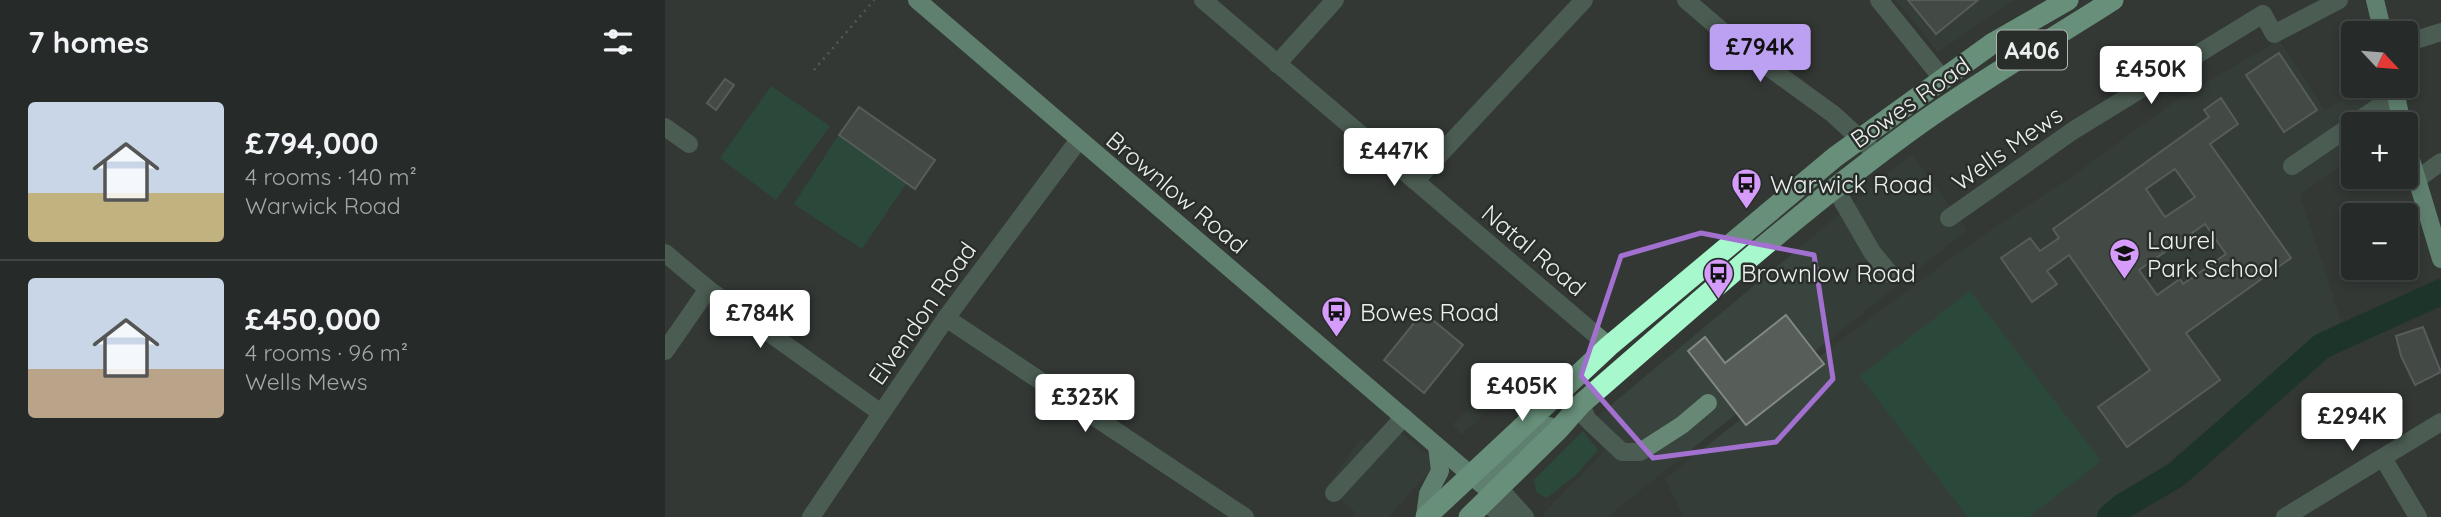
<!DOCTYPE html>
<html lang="en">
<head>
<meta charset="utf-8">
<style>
  body { margin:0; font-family:Quicksand,sans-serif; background:#2e3230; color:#f1f3f6; height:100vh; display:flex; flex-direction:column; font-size:26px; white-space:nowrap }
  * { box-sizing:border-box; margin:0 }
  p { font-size:23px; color:#a4a7a8 }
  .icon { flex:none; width:38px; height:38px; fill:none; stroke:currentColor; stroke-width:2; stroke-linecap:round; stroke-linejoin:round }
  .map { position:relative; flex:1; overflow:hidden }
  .sheet { display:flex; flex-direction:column; background:#262a28; width:665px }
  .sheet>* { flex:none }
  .needle { width:46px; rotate:116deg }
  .buttons { position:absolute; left:1676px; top:21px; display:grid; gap:14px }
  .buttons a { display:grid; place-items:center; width:77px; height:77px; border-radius:7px; background:#262a28; box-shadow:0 4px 10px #0003,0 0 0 2px #424645; font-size:35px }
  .price { position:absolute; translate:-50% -60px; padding:0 16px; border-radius:7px; background:#fff; color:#222; font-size:23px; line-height:46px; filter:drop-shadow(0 2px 4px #0008) }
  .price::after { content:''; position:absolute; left:50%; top:42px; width:21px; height:16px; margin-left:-10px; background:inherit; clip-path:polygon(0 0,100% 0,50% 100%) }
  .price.selected { background:#bca0f2; color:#111 }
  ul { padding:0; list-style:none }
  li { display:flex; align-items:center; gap:21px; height:175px; padding:0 28px }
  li+li { border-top:2px solid #424645 }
  li span { display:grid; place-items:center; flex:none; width:196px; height:140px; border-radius:7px; color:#555 }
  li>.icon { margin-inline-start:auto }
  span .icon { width:84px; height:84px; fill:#fffc; stroke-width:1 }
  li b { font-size:30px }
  h2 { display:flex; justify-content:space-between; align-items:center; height:84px; padding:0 28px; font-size:30px }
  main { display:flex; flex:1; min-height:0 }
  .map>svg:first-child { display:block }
</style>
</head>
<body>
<main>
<section class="sheet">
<h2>7 homes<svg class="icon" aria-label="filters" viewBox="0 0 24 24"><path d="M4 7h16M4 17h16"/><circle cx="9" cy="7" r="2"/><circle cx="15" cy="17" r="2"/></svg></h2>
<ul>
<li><span style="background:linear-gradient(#c9d6e8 65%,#c2b280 0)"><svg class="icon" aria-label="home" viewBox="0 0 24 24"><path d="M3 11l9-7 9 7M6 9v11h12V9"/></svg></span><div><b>£794,000</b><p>4 rooms · 140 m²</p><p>Warwick Road</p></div></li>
<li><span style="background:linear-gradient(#c9d6e8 65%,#b9a48a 0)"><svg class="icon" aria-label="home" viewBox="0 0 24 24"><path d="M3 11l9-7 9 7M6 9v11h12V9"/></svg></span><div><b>£450,000</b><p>4 rooms · 96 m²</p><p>Wells Mews</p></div></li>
</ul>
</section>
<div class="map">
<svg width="1776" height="517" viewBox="0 0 1776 517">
  <rect width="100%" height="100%" fill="#333835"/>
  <!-- built -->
  <g fill="#38443d">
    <path d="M1231 0H1349L1273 52Z"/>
    <path d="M1614 40 1660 111 1696 86H1715L1724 124H1689V155L1635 195 1676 321 1436 517H1019L1000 479 1177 339 1311 240 1406 177 1512 100Z"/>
    <path d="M1247 154 1302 230 942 517H880L878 514 940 450 922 425Z"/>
    <path d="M849 365 860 378 796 435 788 424Z"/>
    <path d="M732 430 772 462 724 517H689L691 513 661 487 697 438 711 452Z"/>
  </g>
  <!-- green -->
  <g fill="#205e42">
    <path d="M106 86 165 126 111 200 55 158Z"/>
    <path d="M173 136 242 182 197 249 129 204Z"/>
    <path d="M1305 291 1436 461 1364 517H1303L1195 376Z"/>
    <path d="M918 431 933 450 912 474 882 498 871 492 869 480Z"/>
  </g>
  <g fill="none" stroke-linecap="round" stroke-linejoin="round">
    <!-- river -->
    <path stroke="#012f1c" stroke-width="26" d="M1445 517 1458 506 1511 475 1657 346 1776 292"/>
  </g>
  <!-- building -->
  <g fill="#575d59" stroke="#828885" stroke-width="2" fill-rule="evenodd">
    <path d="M1243 0H1313L1271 34Z"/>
    <path d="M1614 53 1652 110 1619 132 1581 75Z"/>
    <path d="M60 79 69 85 51 110 42 103Z"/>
    <path d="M1556 98 1573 124 1545 144 1626 258 1521 333 1555 380 1462 447 1433 407 1485 370 1404 255 1382 271 1392 284 1367 302 1336 258 1365 238 1375 251 1394 238 1388 229 1544 117 1539 110ZM1510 169 1530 197 1500 217 1481 189ZM1540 224 1561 254 1518 284 1515 279 1492 295 1474 270Z"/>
    <path d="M194 107 270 160 250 189 174 135Z"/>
    <path d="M758 312 798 345 759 393 719 360Z"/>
    <path d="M1121 315 1159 364 1081 425 1023 351 1040 337 1060 363Z"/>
    <path d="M1758 327 1776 372 1750 385 1736 356 1731 336Z"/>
  </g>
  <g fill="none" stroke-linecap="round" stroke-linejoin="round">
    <!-- path -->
    <path stroke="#7c817e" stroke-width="2.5" stroke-dasharray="2 5" stroke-linecap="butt" d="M149 70 209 0"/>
    <!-- minor -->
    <g stroke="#688876" stroke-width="18">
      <path d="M538 0 944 346"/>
      <path d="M1021 0 1077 48 1168 114 1205 148"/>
      <path d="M1214 0 1277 78"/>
      <path d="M1741 43 1776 32"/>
      <path d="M612 64 670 0"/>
      <path d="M0 127 24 144"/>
      <path d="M1627 166 1731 95"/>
      <path d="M1751 180 1776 162"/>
      <path d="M750 181 919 0"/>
      <path d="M1170 188 1207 252 1225 274"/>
      <path d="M1284 218 1409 130 1598 14 1609 34 1674 0"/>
      <path d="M0 253 43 289 216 413"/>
      <path d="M281 318 580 517"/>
      <path d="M0 351 43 289"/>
      <path d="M916 404 922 419 957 452H975L1017 425 1043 403"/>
      <path d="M1718 458 1753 517"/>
      <path d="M669 493 739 417"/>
      <path d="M146 517 281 318 413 141"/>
      <path d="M838 517 828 508V494L841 496 860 517"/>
      <path d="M1620 517 1776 422"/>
    </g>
    <!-- major -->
    <g stroke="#95d8b5" stroke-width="18">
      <path d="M252 0 828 494"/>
      <path d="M1710 0 1718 33"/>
      <path d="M1729 86 1737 124"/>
      <path d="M1741 143 1776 259"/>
      <path d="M807 474 823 479 830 475 884 426"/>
      <path d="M760 517 763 494 775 471 772 446"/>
    </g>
    <!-- highway -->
    <g stroke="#a7f8cd" stroke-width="21">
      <path d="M761 517 944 346 1170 157 1328 43 1403 0"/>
      <path d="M804 517 893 430 916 404C1027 308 1136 209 1256 123 1318 79 1384 41 1448 0"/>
    </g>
  </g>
  <!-- marked area -->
  <path d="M0 0H1776V517H0ZM1036 233 1149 255 1168 379 1111 442 988 458 916 376 956 256Z" fill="#333835" fill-opacity=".55" fill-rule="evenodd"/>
  <path fill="none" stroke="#a270cf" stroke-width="5" stroke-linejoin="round" d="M1036 233 1149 255 1168 379 1111 442 988 458 916 376 956 256Z"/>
  <!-- icons -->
  <defs>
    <symbol id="bus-pin" viewBox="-11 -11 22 30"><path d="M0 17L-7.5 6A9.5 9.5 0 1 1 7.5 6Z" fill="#d59cfb" stroke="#292e2b"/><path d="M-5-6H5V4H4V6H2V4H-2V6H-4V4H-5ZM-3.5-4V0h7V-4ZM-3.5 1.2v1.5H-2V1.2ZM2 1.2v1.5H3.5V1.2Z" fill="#111"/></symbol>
    <symbol id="school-pin" viewBox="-11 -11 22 30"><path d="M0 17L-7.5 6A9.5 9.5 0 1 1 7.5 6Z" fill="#d59cfb" stroke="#292e2b"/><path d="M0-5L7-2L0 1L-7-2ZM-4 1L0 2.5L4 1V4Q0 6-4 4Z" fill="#111"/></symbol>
  </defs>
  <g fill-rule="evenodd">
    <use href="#bus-pin" x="1064" y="166" width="35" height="47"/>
    <use href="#school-pin" x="1442" y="236" width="35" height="47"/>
    <use href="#bus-pin" x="1036" y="256" width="35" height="47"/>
    <use href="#bus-pin" x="654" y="294" width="35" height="47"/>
  </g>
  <g text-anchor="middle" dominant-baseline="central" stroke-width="5" stroke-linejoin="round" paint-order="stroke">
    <!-- shield labels -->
    <rect fill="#292e2b" stroke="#b1b5b3" stroke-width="2" x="1332" y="30.5" width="70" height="39" rx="5"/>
    <g font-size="23" font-weight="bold" fill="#ebefed">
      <text x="1367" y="50">A406</text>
    </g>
    <!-- street labels -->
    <g font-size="24" fill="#ebefed" stroke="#292e2b">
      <text transform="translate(1245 102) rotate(-35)">Bowes Road</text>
      <text transform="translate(1342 148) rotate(-35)">Wells Mews</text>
      <text transform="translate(512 192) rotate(40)">Brownlow Road</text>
      <text transform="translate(869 250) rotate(40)">Natal Road</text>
      <text transform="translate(257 313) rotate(-55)">Elvendon Road</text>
    </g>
    <!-- poi labels -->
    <g font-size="24" fill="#ebefed" stroke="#292e2b" text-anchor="start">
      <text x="1105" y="184">Warwick Road</text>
      <text x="1482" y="240">Laurel<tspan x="1482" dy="28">Park School</tspan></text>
      <text x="1076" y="273">Brownlow Road</text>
      <text x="695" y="312">Bowes Road</text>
    </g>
  </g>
</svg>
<div class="buttons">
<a><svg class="needle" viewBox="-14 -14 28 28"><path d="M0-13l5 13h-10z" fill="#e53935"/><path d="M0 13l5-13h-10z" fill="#a4a7a8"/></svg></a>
<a>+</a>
<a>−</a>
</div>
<b class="price selected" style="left:1095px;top:84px">£794K</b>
<b class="price" style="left:1486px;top:106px">£450K</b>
<b class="price" style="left:729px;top:188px">£447K</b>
<b class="price" style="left:95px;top:350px">£784K</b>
<b class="price" style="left:857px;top:423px">£405K</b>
<b class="price" style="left:420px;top:434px">£323K</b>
<b class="price" style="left:1687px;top:453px">£294K</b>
</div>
</main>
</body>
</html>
